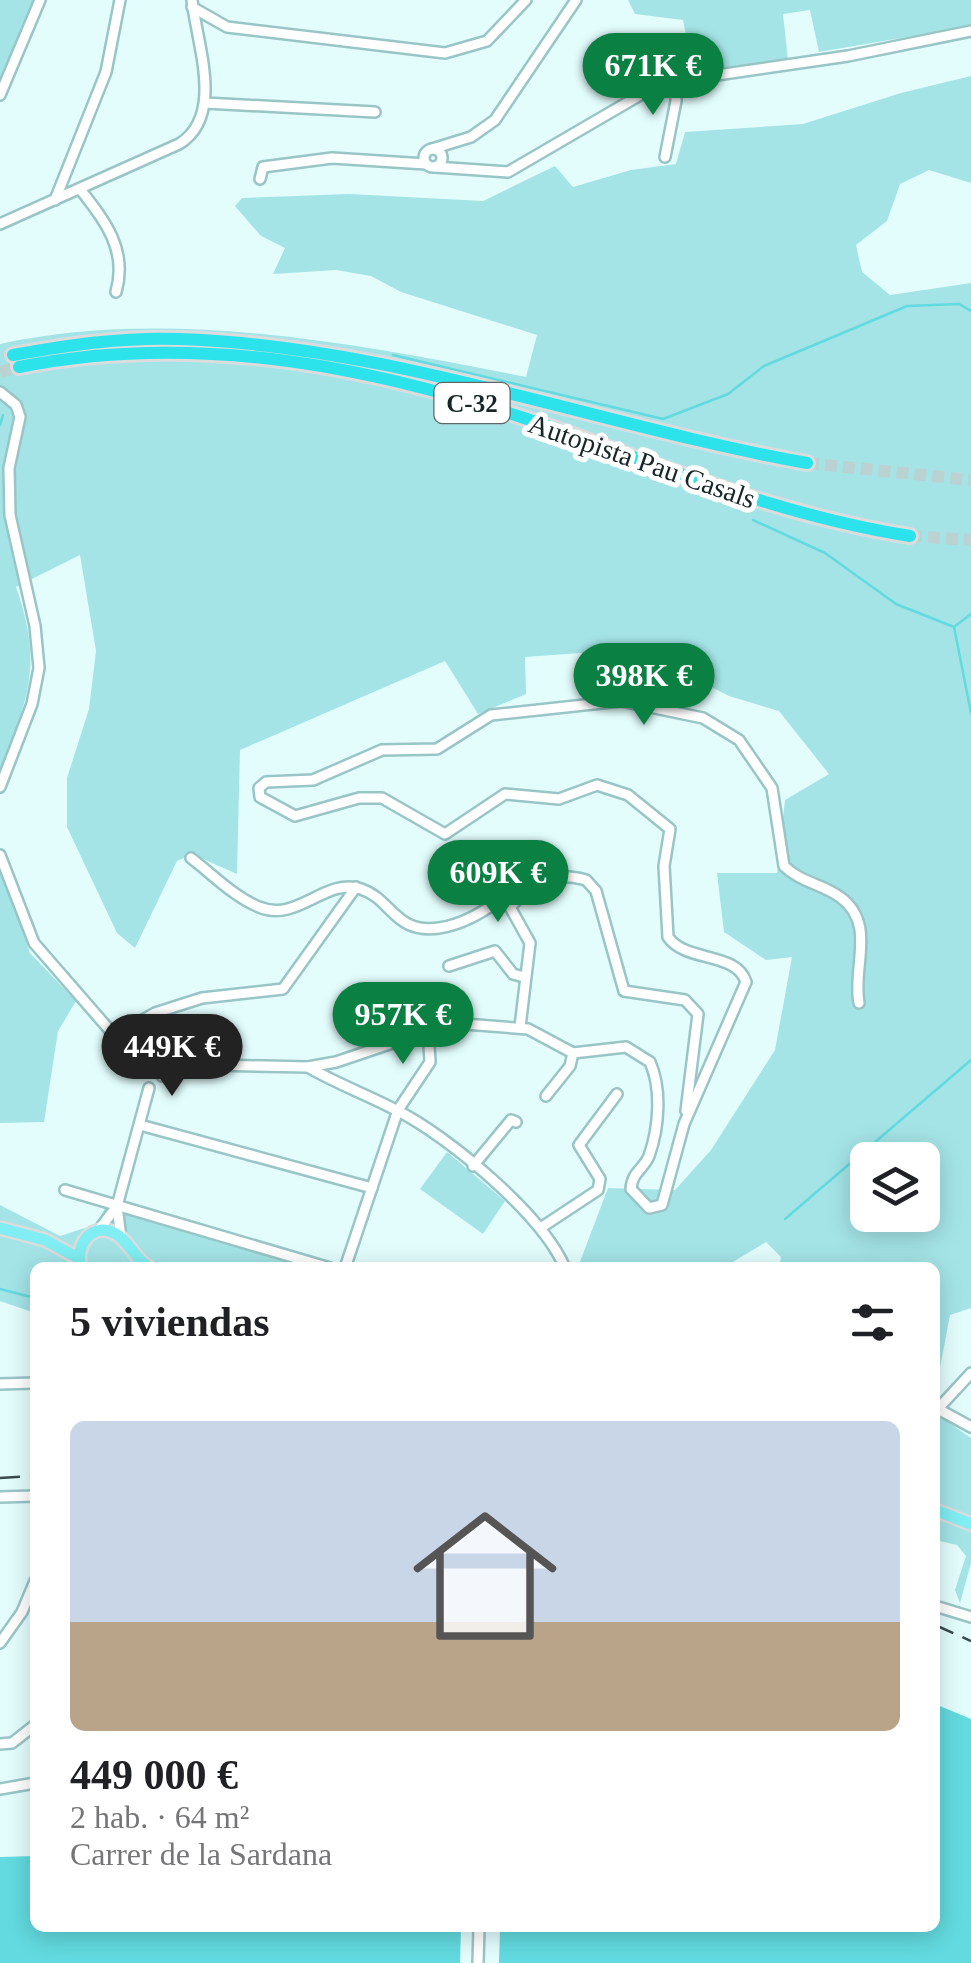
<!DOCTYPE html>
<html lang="es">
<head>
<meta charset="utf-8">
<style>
  body { margin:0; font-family:Georgia,serif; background:#f2f2f2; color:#202124; height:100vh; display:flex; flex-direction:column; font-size:38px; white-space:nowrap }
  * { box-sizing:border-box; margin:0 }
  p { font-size:32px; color:#757577 }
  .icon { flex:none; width:55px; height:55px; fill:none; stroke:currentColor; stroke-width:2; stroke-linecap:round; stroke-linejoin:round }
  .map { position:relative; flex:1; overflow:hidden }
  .side { position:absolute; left:30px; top:1262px; width:910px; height:670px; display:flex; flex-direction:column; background:#fff; border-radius:15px; box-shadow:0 5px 25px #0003 }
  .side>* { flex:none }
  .buttons { position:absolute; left:850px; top:1142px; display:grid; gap:20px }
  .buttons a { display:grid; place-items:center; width:90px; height:90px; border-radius:15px; background:#fff; box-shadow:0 5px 25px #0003; font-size:50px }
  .price { position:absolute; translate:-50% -85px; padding:0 22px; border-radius:35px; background:#0b8043; color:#fff; font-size:32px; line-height:65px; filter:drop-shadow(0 2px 5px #0008) }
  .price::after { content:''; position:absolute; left:50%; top:60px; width:30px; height:22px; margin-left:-15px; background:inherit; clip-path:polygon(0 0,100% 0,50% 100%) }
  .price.on { background:#222; color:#fff }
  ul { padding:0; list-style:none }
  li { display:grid; align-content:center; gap:20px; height:530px; padding:0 40px }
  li+li { border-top:2px solid #e0e0e0 }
  li span { display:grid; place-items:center; height:310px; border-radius:15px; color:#555 }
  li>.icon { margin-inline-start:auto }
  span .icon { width:180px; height:180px; fill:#fffc; stroke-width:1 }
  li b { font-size:42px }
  h2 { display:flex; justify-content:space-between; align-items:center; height:120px; padding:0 40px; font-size:42px }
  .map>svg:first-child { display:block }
</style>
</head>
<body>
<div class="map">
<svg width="971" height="1963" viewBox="0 0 971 1963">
  <rect width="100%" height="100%" fill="#e3fdfd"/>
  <!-- green -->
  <g fill="#a4e4e7" fill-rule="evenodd">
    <path d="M0 0H34L0 81Z"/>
    <path d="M628 0H971V26L819 52 810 10 783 14 788 60 693 71 683 20 635 14Z"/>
    <path d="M971 76V183L929 170 900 184 887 221 856 245 862 272 890 295 971 283V1308L950 1315 935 1394V1268L779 1267 781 1257 766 1242 731 1263 734 1267H578L608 1188 675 1190 711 1150 775 1050 792 957 766 960 724 932 717 873H777L785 800 829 774 779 711 729 696 663 662 580 653 525 657 526 694 478 714 445 661 240 750 237 874 192 854 177 861 135 948 117 933 67 827V778L89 709 96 651 80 555 16 587C44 667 27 698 0 775V344C168 307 359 344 526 377L537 335 401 292 371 276 336 270 273 274 285 248 261 236 235 206 242 198 349 194 483 201 555 166 573 187 631 170 676 164 685 132 803 124 901 93ZM868 1160H922V1215H868Z"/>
    <path d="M0 865 30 953 76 1001 58 1031 44 1122 0 1123Z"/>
    <path d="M447 1152 505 1201 483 1234 420 1189Z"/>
    <path d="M0 1205 60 1236 97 1224 106 1206 311 1267 35 1268V1313L0 1301Z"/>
    <path d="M935 1413 971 1438V1563L960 1603 955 1590 966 1556 957 1545 935 1540Z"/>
  </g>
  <!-- water -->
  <g fill="#62dadf">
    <path d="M935 1704 971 1719V1963H499L500 1928H935Z"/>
    <path d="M35 1856V1928H461L460 1963H0V1857Z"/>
  </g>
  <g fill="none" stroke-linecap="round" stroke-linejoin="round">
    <!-- stream -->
    <g stroke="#62dadf" stroke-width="2.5">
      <path d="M393 355 663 419 728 394 764 366 907 306 959 304 971 311"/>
      <path d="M0 425 3 415"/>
      <path d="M753 520 825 553 896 604 954 627 971 614"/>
      <path d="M954 627 971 713"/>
      <path d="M785 1219 971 1060"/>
      <path d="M0 1289 35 1298"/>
    </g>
    <!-- highway-tunnel -->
    <g stroke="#bad2d2" stroke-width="12" stroke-dasharray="12 6" stroke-linecap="butt">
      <path d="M0 372 19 367"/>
      <path d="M807 463 971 480"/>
      <path d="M910 536 971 540"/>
    </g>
    <defs>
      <g id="minor">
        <path d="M192 7 227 27 445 53 487 41 526 0"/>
        <path d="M0 95 40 0"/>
        <path d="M205 103 375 112"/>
        <path d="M432 149 471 137 495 120 576 0"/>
        <circle cx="433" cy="158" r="9"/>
        <path d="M665 157 676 101V81"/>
        <path d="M435 167 508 172 647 91 676 81 848 56 971 31"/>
        <path d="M260 179 263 167 332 158 426 164"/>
        <path d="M80 189C105 221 128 250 116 292"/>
        <path d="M55 200 106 72 120 0"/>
        <path d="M0 224 179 144C225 116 197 45 192 0"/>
        <path d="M0 392 16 405 20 417 9 468 10 515 35 626 39 668 32 704 0 787"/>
        <path d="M0 855 34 943 146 1072"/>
        <path d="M191 858C212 874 234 897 259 907 298 923 325 877 361 889 392 899 394 934 439 928 498 919 520 862 586 880L596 891 624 991 685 1000 698 1014 686 1111"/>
        <path d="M516 901 510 907 530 943 520 1027"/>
        <path d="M449 966 495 951 513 974 524 977"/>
        <path d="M116 1035 155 1013 202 998 283 989 356 887"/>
        <path d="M308 1067C337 1084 368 1095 398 1111 449 1137 543 1215 565 1268"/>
        <path d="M162 1076 212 1065 308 1067 336 1062 452 1023 528 1029 573 1053 626 1047 650 1062C662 1089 659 1128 649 1156 643 1170 632 1172 631 1189L649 1208 662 1205 684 1124 746 982C736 951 686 963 668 937L664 866 670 829 628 795 597 785 559 799 505 794 445 834 382 798H359L295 816 260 797 259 788 266 782 313 780 382 750 437 749 491 715 621 701 703 718 739 740 772 788 784 866C800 882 822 884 840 897 877 924 852 967 859 1003"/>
        <path d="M546 1096 570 1066 573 1053"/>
        <path d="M140 1125 372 1188"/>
        <path d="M473 1166 511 1120 516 1122"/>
        <path d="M65 1190 330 1268"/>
        <path d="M117 1206 121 1238"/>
        <path d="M542 1227 598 1190 600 1179 579 1145 617 1094"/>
        <path d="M98 1231 117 1206 149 1088"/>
        <path d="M345 1268 398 1110 430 1062 428 1028"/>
        <path d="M0 1384 35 1383"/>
        <path d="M938 1409 971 1427"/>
        <path d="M935 1412 971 1373"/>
        <path d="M0 1497 35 1496"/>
        <path d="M935 1606 971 1617"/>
        <path d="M0 1643 22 1612 35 1581"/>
        <path d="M0 1744 12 1743 35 1725"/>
        <path d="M0 1789 35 1783"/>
        <path d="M478 1963 479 1928"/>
      </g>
      <g id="major">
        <path d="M0 1228 45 1240 78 1258"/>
        <path d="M81 1268C74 1246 92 1220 116 1234 130 1242 134 1259 150 1268"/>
        <path d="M935 1510 971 1524"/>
      </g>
      <g id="highway">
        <path d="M13 355C68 345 123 337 179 339 393 346 599 426 807 463"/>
        <path d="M19 367C202 330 388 369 562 431 677 473 789 517 910 536"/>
      </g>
    </defs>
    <!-- minor casing -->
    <use href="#minor" stroke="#9ac5c6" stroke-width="14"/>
    <!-- major casing -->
    <use href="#major" stroke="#dadcdd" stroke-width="16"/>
    <!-- highway casing -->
    <use href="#highway" stroke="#dadcdd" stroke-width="18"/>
    <!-- minor -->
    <use href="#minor" stroke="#fff" stroke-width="9"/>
    <!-- major -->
    <use href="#major" stroke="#80eef3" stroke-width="11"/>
    <!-- highway -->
    <use href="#highway" stroke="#2ce3eb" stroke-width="12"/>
    <!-- rail -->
    <g stroke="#384a4b" stroke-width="2.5" stroke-dasharray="20 10" stroke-linecap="butt">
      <path d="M0 1478 35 1476"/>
      <path d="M935 1625 971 1641"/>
    </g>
  </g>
  <g text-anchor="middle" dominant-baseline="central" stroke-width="10" stroke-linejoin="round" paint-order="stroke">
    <!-- shield labels -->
    <rect fill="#fff" stroke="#5d6868" stroke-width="2.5" x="434.5" y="383" width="75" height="40" rx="8"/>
    <g font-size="25" font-weight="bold" fill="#172728">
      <text x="472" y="403">C-32</text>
    </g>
    <!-- street labels -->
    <g font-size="28" fill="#172728" stroke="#fff">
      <text transform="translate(642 461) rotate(19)">Autopista Pau Casals</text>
    </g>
  </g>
</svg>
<div class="buttons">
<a><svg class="icon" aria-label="layers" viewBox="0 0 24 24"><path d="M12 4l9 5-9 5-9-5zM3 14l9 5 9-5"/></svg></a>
</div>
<b class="price" style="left:653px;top:118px">671K €</b>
<b class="price" style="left:644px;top:728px">398K €</b>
<b class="price" style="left:498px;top:925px">609K €</b>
<b class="price" style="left:403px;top:1067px">957K €</b>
<b class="price on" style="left:172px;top:1099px">449K €</b>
<section class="side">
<h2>5 viviendas<svg class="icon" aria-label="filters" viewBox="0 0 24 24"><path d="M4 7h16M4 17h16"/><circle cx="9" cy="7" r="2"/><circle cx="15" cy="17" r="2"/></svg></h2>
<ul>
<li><span style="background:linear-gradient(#c9d6e8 65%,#b9a48a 0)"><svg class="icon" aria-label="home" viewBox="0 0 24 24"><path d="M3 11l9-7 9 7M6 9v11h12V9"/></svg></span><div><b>449 000 €</b><p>2 hab. · 64 m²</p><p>Carrer de la Sardana</p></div></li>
</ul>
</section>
</div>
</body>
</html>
